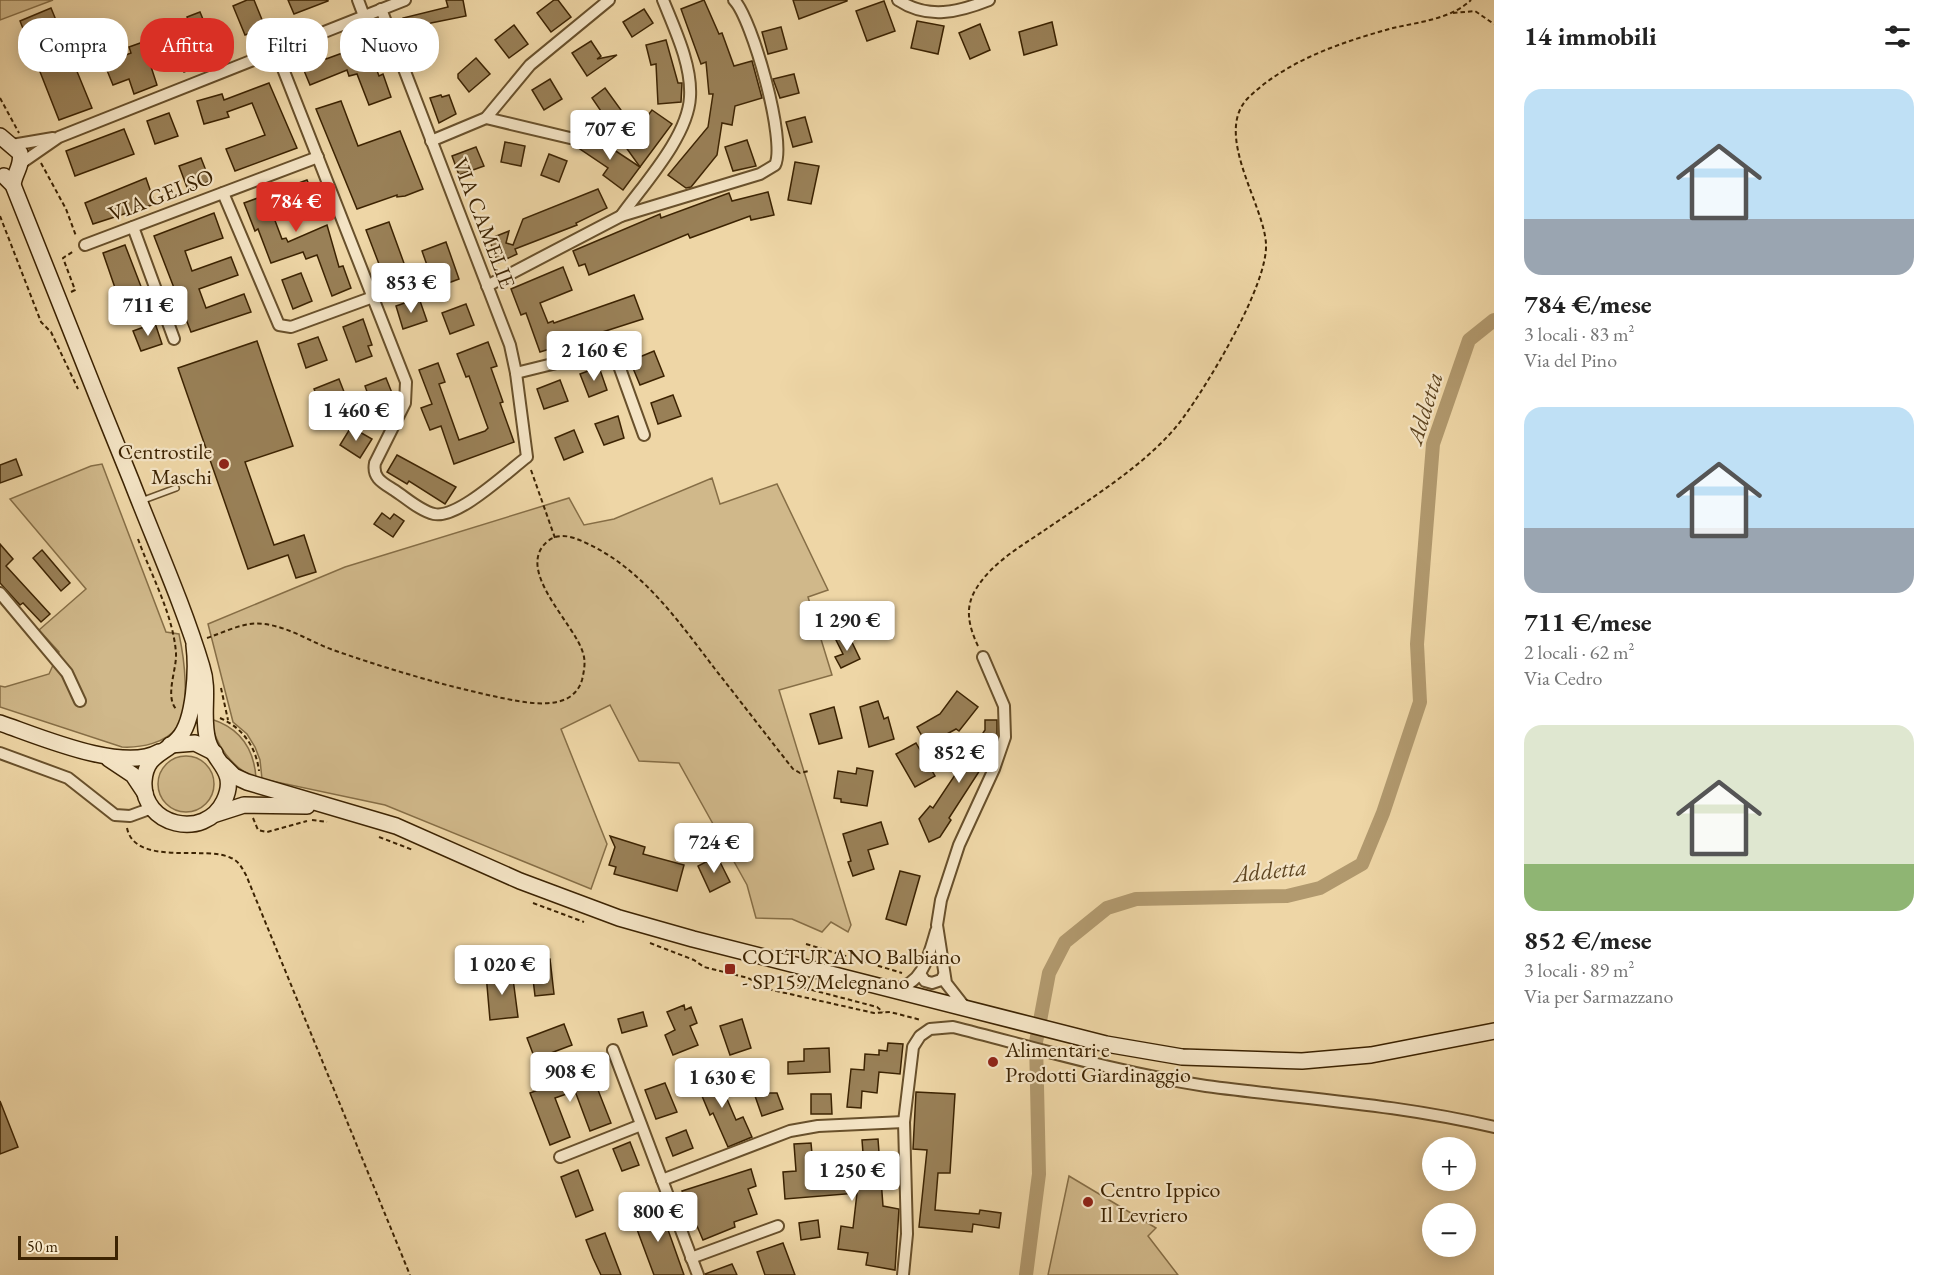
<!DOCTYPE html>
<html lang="it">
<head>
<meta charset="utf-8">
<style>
  body { margin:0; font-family:"EB Garamond",serif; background:#f6f6f6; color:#222; height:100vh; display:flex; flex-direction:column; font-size:22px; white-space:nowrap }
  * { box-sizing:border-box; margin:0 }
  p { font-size:20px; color:#767676 }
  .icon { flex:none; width:33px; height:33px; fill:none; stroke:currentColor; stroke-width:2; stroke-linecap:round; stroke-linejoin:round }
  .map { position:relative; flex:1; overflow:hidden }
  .details { display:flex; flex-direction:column; background:#fff; width:450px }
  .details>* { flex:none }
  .guide { position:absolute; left:18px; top:18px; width:570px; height:54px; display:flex; gap:12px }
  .fabs { position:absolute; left:1422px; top:1137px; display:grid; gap:12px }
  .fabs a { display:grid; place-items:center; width:54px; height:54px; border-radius:50%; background:#fff; box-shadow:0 3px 15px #0003; font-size:30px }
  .scale { position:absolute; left:18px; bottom:15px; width:100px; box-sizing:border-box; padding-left:6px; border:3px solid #3c2302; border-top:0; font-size:16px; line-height:21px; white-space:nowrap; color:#3c2302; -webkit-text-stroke:4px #f4e4c5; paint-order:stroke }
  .price { position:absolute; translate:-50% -51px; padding:0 14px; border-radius:6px; background:#fff; color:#222; font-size:20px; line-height:39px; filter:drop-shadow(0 2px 3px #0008) }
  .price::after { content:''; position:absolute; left:50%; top:36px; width:18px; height:14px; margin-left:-9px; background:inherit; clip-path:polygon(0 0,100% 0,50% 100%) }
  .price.active { background:#d93025; color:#fff }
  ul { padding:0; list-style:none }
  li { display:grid; align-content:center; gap:12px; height:318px; padding:0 30px }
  li span { display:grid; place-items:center; height:186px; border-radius:18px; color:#555 }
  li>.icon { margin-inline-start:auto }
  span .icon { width:108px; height:108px; fill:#fffc; stroke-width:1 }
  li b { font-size:26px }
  h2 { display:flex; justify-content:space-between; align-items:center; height:72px; padding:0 30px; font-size:26px }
  .pill { padding:0 21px; border-radius:24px; background:#fff; box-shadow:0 3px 15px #0003; font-size:21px; line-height:54px }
  .pill.active { background:#d93025; color:#fff }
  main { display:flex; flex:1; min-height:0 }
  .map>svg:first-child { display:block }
</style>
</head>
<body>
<main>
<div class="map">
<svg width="1494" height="1275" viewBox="0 0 1494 1275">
  <rect width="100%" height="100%" fill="#eed6a6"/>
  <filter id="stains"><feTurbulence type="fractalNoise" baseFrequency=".00333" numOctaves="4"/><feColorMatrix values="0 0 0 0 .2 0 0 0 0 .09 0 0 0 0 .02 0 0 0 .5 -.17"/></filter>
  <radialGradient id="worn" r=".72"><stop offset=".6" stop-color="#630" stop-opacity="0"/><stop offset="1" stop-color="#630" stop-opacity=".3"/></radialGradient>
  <!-- green -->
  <g fill="#d0b88a" stroke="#866e46" stroke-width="1.5">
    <path d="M0 0H53L0 20Z"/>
    <path d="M102 464 166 632 179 634C184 657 191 706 177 727 167 743 140 748 122 747L0 707V686L5 687 49 674 59 652 39 630 86 589 10 499 91 466Z"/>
    <path d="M712 478 720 504 777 484 828 590 808 597 832 675 779 690 851 925 848 932 831 922 822 932 792 919 756 918 747 885 679 763 639 761 610 705 561 729 607 844 591 889 385 805 262 779 260 760 255 747 247 734 233 722 208 624 345 567 569 498 584 525 614 519Z"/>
    <path d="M211 719C240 728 254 748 256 778 232 768 215 745 211 719Z"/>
    <circle cx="186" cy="784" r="28"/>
    <path d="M1069 1176 1156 1228 1148 1236 1178 1275H1048Z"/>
  </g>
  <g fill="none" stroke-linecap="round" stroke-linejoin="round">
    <!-- canal -->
    <path stroke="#b1996e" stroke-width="14" d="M1026 1275 1039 1174 1036 1042 1049 973 1065 942 1107 908 1136 899 1287 896 1320 888 1362 864 1383 813 1420 702 1417 644 1433 444 1469 340 1494 320"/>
  </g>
  <!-- building -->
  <g fill="#998057" stroke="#3c2302" stroke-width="1.5">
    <path d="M247 0H254L265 27 245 35 233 6Z"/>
    <path d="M288 0H328V1L294 14Z"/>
    <path d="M446 0H463L466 16 431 23 428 25 429 30 410 35 409 29H405L403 18 448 7Z"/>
    <path d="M554 0H558L571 17 551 32 537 13Z"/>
    <path d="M704 0 719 34 722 33 734 66 752 61 762 98 735 106 732 125 722 123 717 155 691 187 686 188 668 175 708 127 713 94H709L706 62 701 64 681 9Z"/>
    <path d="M793 0H847V1L799 19Z"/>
    <path d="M884 1 895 31 867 41 856 11Z"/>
    <path d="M51 8 92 108 59 120 20 21Z"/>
    <path d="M644 9 653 23 632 37 623 22Z"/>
    <path d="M200 12 219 58 184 72 173 46 195 37 187 17Z"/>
    <path d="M917 21 944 26 938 54 911 48Z"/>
    <path d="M1052 22 1057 45 1024 55 1019 32Z"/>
    <path d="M980 24 990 50 970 59 959 33Z"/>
    <path d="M514 25 528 44 509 58 495 40Z"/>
    <path d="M781 27 787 49 768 54 762 32Z"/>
    <path d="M666 40 678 83H682L681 102 658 104 656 64 651 65 646 45Z"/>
    <path d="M591 41 601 56 597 59 617 55 587 76 572 53Z"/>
    <path d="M143 42 157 85 134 94 129 79 113 85 104 63 131 53 129 47Z"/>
    <path d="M367 44 379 76 383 74 391 97 369 105 357 74 349 76 347 70 310 85 300 61 323 51 326 59Z"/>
    <path d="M476 58 490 74 469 92 458 78V74Z"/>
    <path d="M794 74 799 93 780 98 773 79Z"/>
    <path d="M550 79 562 99 544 110 532 90Z"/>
    <path d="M269 83 297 148 235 171 226 149 265 135 252 103 227 112 229 117 204 124 197 101 222 94 224 100Z"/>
    <path d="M605 88 621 110 607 120 592 98Z"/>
    <path d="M441 95 442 97 449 95 456 114 439 123 430 98Z"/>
    <path d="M341 101 358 146 400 131 423 189 405 196 397 197V195L357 209 316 109Z"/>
    <path d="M652 110 672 124 640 167 625 146Z"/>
    <path d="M169 113 178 136 155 144 147 121Z"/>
    <path d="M805 117 812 142 793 147 786 122Z"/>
    <path d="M124 129 134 154 75 176 66 151Z"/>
    <path d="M587 132 640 167 623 190 603 175 608 168 577 147Z"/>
    <path d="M747 140 756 166 733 171 725 147Z"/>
    <path d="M505 142 525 146 521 166 501 162Z"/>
    <path d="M476 147 484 166 459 175 452 156Z"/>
    <path d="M549 154 567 161 559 182 541 175Z"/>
    <path d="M201 158 210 181 188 190 179 166Z"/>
    <path d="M795 162 819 166 811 204 788 200Z"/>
    <path d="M146 178 155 204 93 224 85 203Z"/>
    <path d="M307 180 317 202 274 218 282 239 286 238 288 242 327 225 339 267 343 266 351 288 332 296 317 255 306 259 303 252 271 263 258 229 255 231 244 203Z"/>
    <path d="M598 189 607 208 576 223 577 225 515 249 517 254 498 263 489 239 509 231 506 243 513 245 523 219Z"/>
    <path d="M768 192 774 215 751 220 750 216 690 238 688 234 589 275 585 264 579 266 573 251 660 214 661 218 729 193 732 201Z"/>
    <path d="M214 213 223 238 185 251 192 271 231 257 238 275 199 289 206 308 244 294 251 312 191 332 154 236Z"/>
    <path d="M389 222 409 277 387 285 366 230Z"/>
    <path d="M446 242 459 279 435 288 422 251Z"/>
    <path d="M125 245 147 302 123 311 103 253Z"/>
    <path d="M563 267 572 290 540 303 548 323 553 321 554 323 634 295 643 319 540 352 526 313 521 315 511 289Z"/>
    <path d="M301 273 312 301 293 309 282 280Z"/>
    <path d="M419 298 427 321 403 329 396 306Z"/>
    <path d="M466 304 474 325 450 334 442 313Z"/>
    <path d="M363 319 372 345 368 346 372 356 356 362 343 327Z"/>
    <path d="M155 323 162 344 141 351 133 331Z"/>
    <path d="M318 337 327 360 306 368 298 344Z"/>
    <path d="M257 341 293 446 245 462 274 545 304 535 316 572 296 578 288 555 248 569 178 368Z"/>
    <path d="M488 342 497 366 491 368 503 402 500 403 514 442 454 464 441 426 430 430 421 408 432 404 419 370 438 363 445 382 439 384 459 440 485 431 488 428 469 376 466 377 457 354Z"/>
    <path d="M654 351 664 376 640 385 630 361Z"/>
    <path d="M599 367 607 390 589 397 580 374Z"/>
    <path d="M386 378 394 398 372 406 365 386Z"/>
    <path d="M339 379 348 402 323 412 314 389Z"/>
    <path d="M560 380 568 401 544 409 537 389Z"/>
    <path d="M673 395 681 416 658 424 651 403Z"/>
    <path d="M618 416 624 438 604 445 595 424Z"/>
    <path d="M351 427 372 439 360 458 340 445Z"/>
    <path d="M574 430 583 452 564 460 555 438Z"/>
    <path d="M397 455 456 487 445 504 409 481 407 484 387 472Z"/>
    <path d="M16 459 22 475 0 483V465Z"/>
    <path d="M382 513 390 519 394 514 404 521 393 537 374 524Z"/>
    <path d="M0 544 13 559 6 566 50 614 41 622 23 603 20 605 0 583Z"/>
    <path d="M42 550 70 583 61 591 33 558Z"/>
    <path d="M848 634 860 659 841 668 835 657 843 654 836 640Z"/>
    <path d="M957 691 978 707 959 731 956 729 927 745 917 727 940 714Z"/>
    <path d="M878 701 884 719 888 717 894 739 869 747 860 707Z"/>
    <path d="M834 707 842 738 819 744 810 714Z"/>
    <path d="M985 720H997V736L991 753 949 818 951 820 940 837 929 842 919 819 930 806 933 808 985 730Z"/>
    <path d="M916 743 935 776 915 787 896 754Z"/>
    <path d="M857 768 873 771 867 806 841 802V799L834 798 838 771 856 774Z"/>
    <path d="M881 822 888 844 868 850 874 869 853 876 848 862 851 861 843 834Z"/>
    <path d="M610 836 645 847 643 854 684 865 677 891 614 874 616 867 609 865 615 847Z"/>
    <path d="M717 856 730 882 710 892 698 866Z"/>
    <path d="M900 871 920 876 906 925 886 919Z"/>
    <path d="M550 959 554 994 535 996 531 962Z"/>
    <path d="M512 971 518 1017 490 1020 486 974Z"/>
    <path d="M684 1005 685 1010 691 1007 697 1023 690 1026 698 1045 673 1055 665 1035 675 1030 667 1012Z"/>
    <path d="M643 1012 647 1026 622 1033 618 1019Z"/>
    <path d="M742 1019 751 1048 730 1055 720 1026Z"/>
    <path d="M564 1024 572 1045 535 1059 527 1038Z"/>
    <path d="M888 1043 903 1044 900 1074 879 1072 877 1093 862 1091 861 1108 847 1107 851 1069 864 1070 865 1054 879 1055V1050L887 1051Z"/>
    <path d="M829 1048 830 1072 788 1074V1062L804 1061V1049Z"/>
    <path d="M587 1062 611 1123 590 1131 575 1091 555 1098 570 1137 550 1145 530 1093 565 1080 562 1072Z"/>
    <path d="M714 1069 736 1120 743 1117 752 1137 728 1147 713 1113 710 1115 694 1077Z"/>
    <path d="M665 1083 677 1112 656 1119 645 1090Z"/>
    <path d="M916 1092 955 1094 950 1173H938L935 1210 979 1214 980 1210 1001 1213 999 1228 973 1224 972 1232 919 1227 927 1150 913 1149Z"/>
    <path d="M754 1093H777L783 1109 762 1116Z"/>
    <path d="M811 1094H831L832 1114H811Z"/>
    <path d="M0 1101 18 1147 0 1154Z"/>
    <path d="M686 1130 693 1148 673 1156 666 1138Z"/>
    <path d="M878 1139 883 1206 899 1209 895 1270 866 1265 868 1253 838 1249 841 1226 853 1228 857 1193 785 1199 783 1172 796 1171 794 1144 811 1143 814 1175 850 1172V1167L864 1166 862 1140Z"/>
    <path d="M630 1142 639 1165 622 1171 613 1149Z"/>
    <path d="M751 1169 756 1186 748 1189 757 1214 734 1222 735 1227 703 1240 682 1191Z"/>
    <path d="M578 1170 593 1210 576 1217 561 1177Z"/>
    <path d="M661 1206 667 1227 684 1275H654L632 1216Z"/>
    <path d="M818 1220 820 1237 801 1240 799 1223Z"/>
    <path d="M605 1233 621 1275H601L593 1258 586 1240Z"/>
    <path d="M783 1243 795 1275H765L757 1252Z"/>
    <path d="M732 1264 737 1275H705V1274Z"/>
  </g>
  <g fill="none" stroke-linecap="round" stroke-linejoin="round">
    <defs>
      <path id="lane" d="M141 501 176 488"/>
      <g id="street">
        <path d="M358 0 364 16"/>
        <path d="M898 0C928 20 959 12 989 0"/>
        <path d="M276 51 406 382 405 403 375 463C372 478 383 483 394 490 405 497 420 511 434 514 458 519 507 472 527 457L516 373 510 345 381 9"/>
        <path d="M486 118 570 138"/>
        <path d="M431 141 486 118 530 65 609 0"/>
        <path d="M12 145 53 138"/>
        <path d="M20 164 59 137 405 0"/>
        <path d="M223 193 279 325 291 327 373 297"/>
        <path d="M621 216C643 185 688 137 690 97 692 65 675 30 663 0"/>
        <path d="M133 227 174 339"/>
        <path d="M85 245 318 157"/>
        <path d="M487 286 621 216 760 174 775 165C787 142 752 18 734 0"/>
        <path d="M516 373 597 353 609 354 618 363 644 435"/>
        <path d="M0 593 67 673 80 701"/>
        <path d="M0 753 68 778 115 815 130 816 152 808"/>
        <path d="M920 974 925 981 932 983 941 980 944 975"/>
        <path d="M894 989C923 985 929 955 936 931"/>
        <path d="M964 1006 946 983 937 925 941 900 959 845 994 769 1005 737 1004 706 983 657"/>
        <path d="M613 1050 698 1275"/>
        <path d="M560 1157 641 1125"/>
        <path d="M662 1180 790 1131 818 1126 904 1122"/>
        <path d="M691 1258 778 1226"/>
        <path d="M903 1275 907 1234 904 1122 913 1047 920 1036 930 1029 953 1027C1036 1048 1120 1073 1206 1086 1304 1099 1397 1104 1494 1127"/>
      </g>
      <g id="secondary">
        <path d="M0 136 20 153C23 165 14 174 13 185"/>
        <path d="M4 176 13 185C52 284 91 382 131 480 155 542 183 604 202 667 210 691 201 717 208 741 215 764 238 771 224 801 205 841 141 826 144 781 146 754 164 755 178 739 195 721 197 668 194 645"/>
        <path d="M0 723C38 736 123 773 159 752"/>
        <path d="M170 745 195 743 215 753"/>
        <path d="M109 759 133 775 145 793"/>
        <path d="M223 765 234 776 247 782 396 826 520 881 619 918 693 939 1106 1044 1182 1057 1302 1061 1371 1055 1494 1031"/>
        <path d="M216 814 244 805 307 806"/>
      </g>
    </defs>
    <!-- lane casing -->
    <use href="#lane" stroke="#68502b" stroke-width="8"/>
    <!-- street casing -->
    <use href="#street" stroke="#68502b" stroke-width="14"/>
    <!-- secondary casing -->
    <use href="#secondary" stroke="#3c2302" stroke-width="18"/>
    <!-- path -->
    <g stroke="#3c2302" stroke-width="2" stroke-dasharray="4.5 3" stroke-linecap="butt">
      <path d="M1453 13 1475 11 1494 24"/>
      <path d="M0 98 19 133"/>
      <path d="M41 163 66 209 76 236"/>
      <path d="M0 216 41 322 51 332 78 389"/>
      <path d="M71 292 75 290 63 258 74 251"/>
      <path d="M531 470 555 538"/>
      <path d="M138 539C151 575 173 614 176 653 177 670 164 697 177 710"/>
      <path d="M207 638C225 632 245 621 264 624 290 627 312 643 336 651 391 670 445 686 502 698 527 703 572 713 582 680 584 671 586 662 583 653 575 624 513 569 548 541 555 535 565 535 574 538 637 561 676 618 715 669 741 702 767 736 793 769L800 773 809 771"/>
      <path d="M978 646C969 627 964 608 976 589 991 564 1018 548 1042 532 1088 500 1150 463 1183 418 1208 384 1268 285 1266 244 1264 204 1213 134 1248 98 1287 60 1342 42 1393 28 1419 22 1451 19 1471 0"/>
      <path d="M221 688 228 720"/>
      <path d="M220 718C243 728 256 747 259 771"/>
      <path d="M253 818 258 830 267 832 307 821"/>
      <path d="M312 820 327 822"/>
      <path d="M127 828C135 867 207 845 231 858 239 861 242 868 246 875L410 1275"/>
      <path d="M379 837 413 850"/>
      <path d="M533 903 584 922"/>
      <path d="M650 943 694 960 704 967 748 978 772 990 874 1013 890 1012 921 1020"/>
      <path d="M806 944 902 973"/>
      <path d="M797 986 877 1007 883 1012"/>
    </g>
    <!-- lane -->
    <use href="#lane" stroke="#f4e4c5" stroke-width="5"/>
    <!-- street -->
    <use href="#street" stroke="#f4e4c5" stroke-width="10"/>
    <!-- secondary -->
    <use href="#secondary" stroke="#f4e4c5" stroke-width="15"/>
  </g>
  <!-- markers -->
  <g fill="#8f2418" stroke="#f4e4c5" stroke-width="2">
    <circle cx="224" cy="464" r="6"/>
    <rect x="724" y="963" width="12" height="12" rx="3"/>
    <circle cx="993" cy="1062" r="6"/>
    <circle cx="1088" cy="1202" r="6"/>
  </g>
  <g text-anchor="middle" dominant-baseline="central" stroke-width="4.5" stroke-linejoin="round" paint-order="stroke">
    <!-- street labels -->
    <g font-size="22" fill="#3c2302" stroke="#f4e4c5">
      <text transform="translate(161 195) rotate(-21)">VIA GELSO</text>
      <text transform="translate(484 223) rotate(69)">VIA CAMELIE</text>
    </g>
    <!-- poi labels -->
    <g font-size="22" fill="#3c2302" stroke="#f4e4c5" text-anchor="start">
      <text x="212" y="451" text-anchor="end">Centrostile<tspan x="212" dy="25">Maschi</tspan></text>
      <text x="742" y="956">COLTURANO Balbiano<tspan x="742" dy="25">- SP159/Melegnano</tspan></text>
      <text x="1005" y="1049">Alimentari e<tspan x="1005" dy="25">Prodotti Giardinaggio</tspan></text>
      <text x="1100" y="1189">Centro Ippico<tspan x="1100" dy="25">Il Levriero</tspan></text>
    </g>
    <!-- water labels -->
    <g font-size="24" font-style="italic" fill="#5f4622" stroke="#f4e4c5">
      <text transform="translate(1424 408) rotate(-73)">Addetta</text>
      <text transform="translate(1270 870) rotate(-6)">Addetta</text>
    </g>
  </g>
  <rect width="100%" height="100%" filter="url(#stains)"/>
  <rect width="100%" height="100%" fill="url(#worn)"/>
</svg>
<div class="fabs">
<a>+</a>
<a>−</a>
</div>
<div class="scale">50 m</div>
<b class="price" style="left:610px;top:161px">707 €</b>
<b class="price active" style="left:296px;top:233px">784 €</b>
<b class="price" style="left:411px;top:314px">853 €</b>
<b class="price" style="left:148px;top:337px">711 €</b>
<b class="price" style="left:594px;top:382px">2 160 €</b>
<b class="price" style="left:356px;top:442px">1 460 €</b>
<b class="price" style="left:847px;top:652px">1 290 €</b>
<b class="price" style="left:959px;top:784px">852 €</b>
<b class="price" style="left:714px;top:874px">724 €</b>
<b class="price" style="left:502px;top:996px">1 020 €</b>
<b class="price" style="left:570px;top:1103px">908 €</b>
<b class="price" style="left:722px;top:1109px">1 630 €</b>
<b class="price" style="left:852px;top:1202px">1 250 €</b>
<b class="price" style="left:658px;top:1243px">800 €</b>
<div class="guide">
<a class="pill">Compra</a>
<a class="pill active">Affitta</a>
<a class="pill">Filtri</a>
<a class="pill">Nuovo</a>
</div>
</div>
<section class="details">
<h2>14 immobili<svg class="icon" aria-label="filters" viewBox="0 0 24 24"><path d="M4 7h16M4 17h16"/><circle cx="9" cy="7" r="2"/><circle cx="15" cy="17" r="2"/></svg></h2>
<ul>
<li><span style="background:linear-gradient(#bfe0f5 70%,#9aa5b1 0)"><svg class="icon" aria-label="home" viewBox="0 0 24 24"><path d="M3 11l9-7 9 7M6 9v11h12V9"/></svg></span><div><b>784 €/mese</b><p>3 locali · 83 m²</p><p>Via del Pino</p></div></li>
<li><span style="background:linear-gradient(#bfe0f5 65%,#9aa5b1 0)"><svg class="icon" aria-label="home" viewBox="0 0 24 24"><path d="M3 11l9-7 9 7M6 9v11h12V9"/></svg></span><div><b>711 €/mese</b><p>2 locali · 62 m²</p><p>Via Cedro</p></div></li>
<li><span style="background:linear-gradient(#dfe7d0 75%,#8fb573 0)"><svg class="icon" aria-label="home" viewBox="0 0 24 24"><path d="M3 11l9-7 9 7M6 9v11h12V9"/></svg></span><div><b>852 €/mese</b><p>3 locali · 89 m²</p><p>Via per Sarmazzano</p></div></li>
</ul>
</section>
</main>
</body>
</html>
